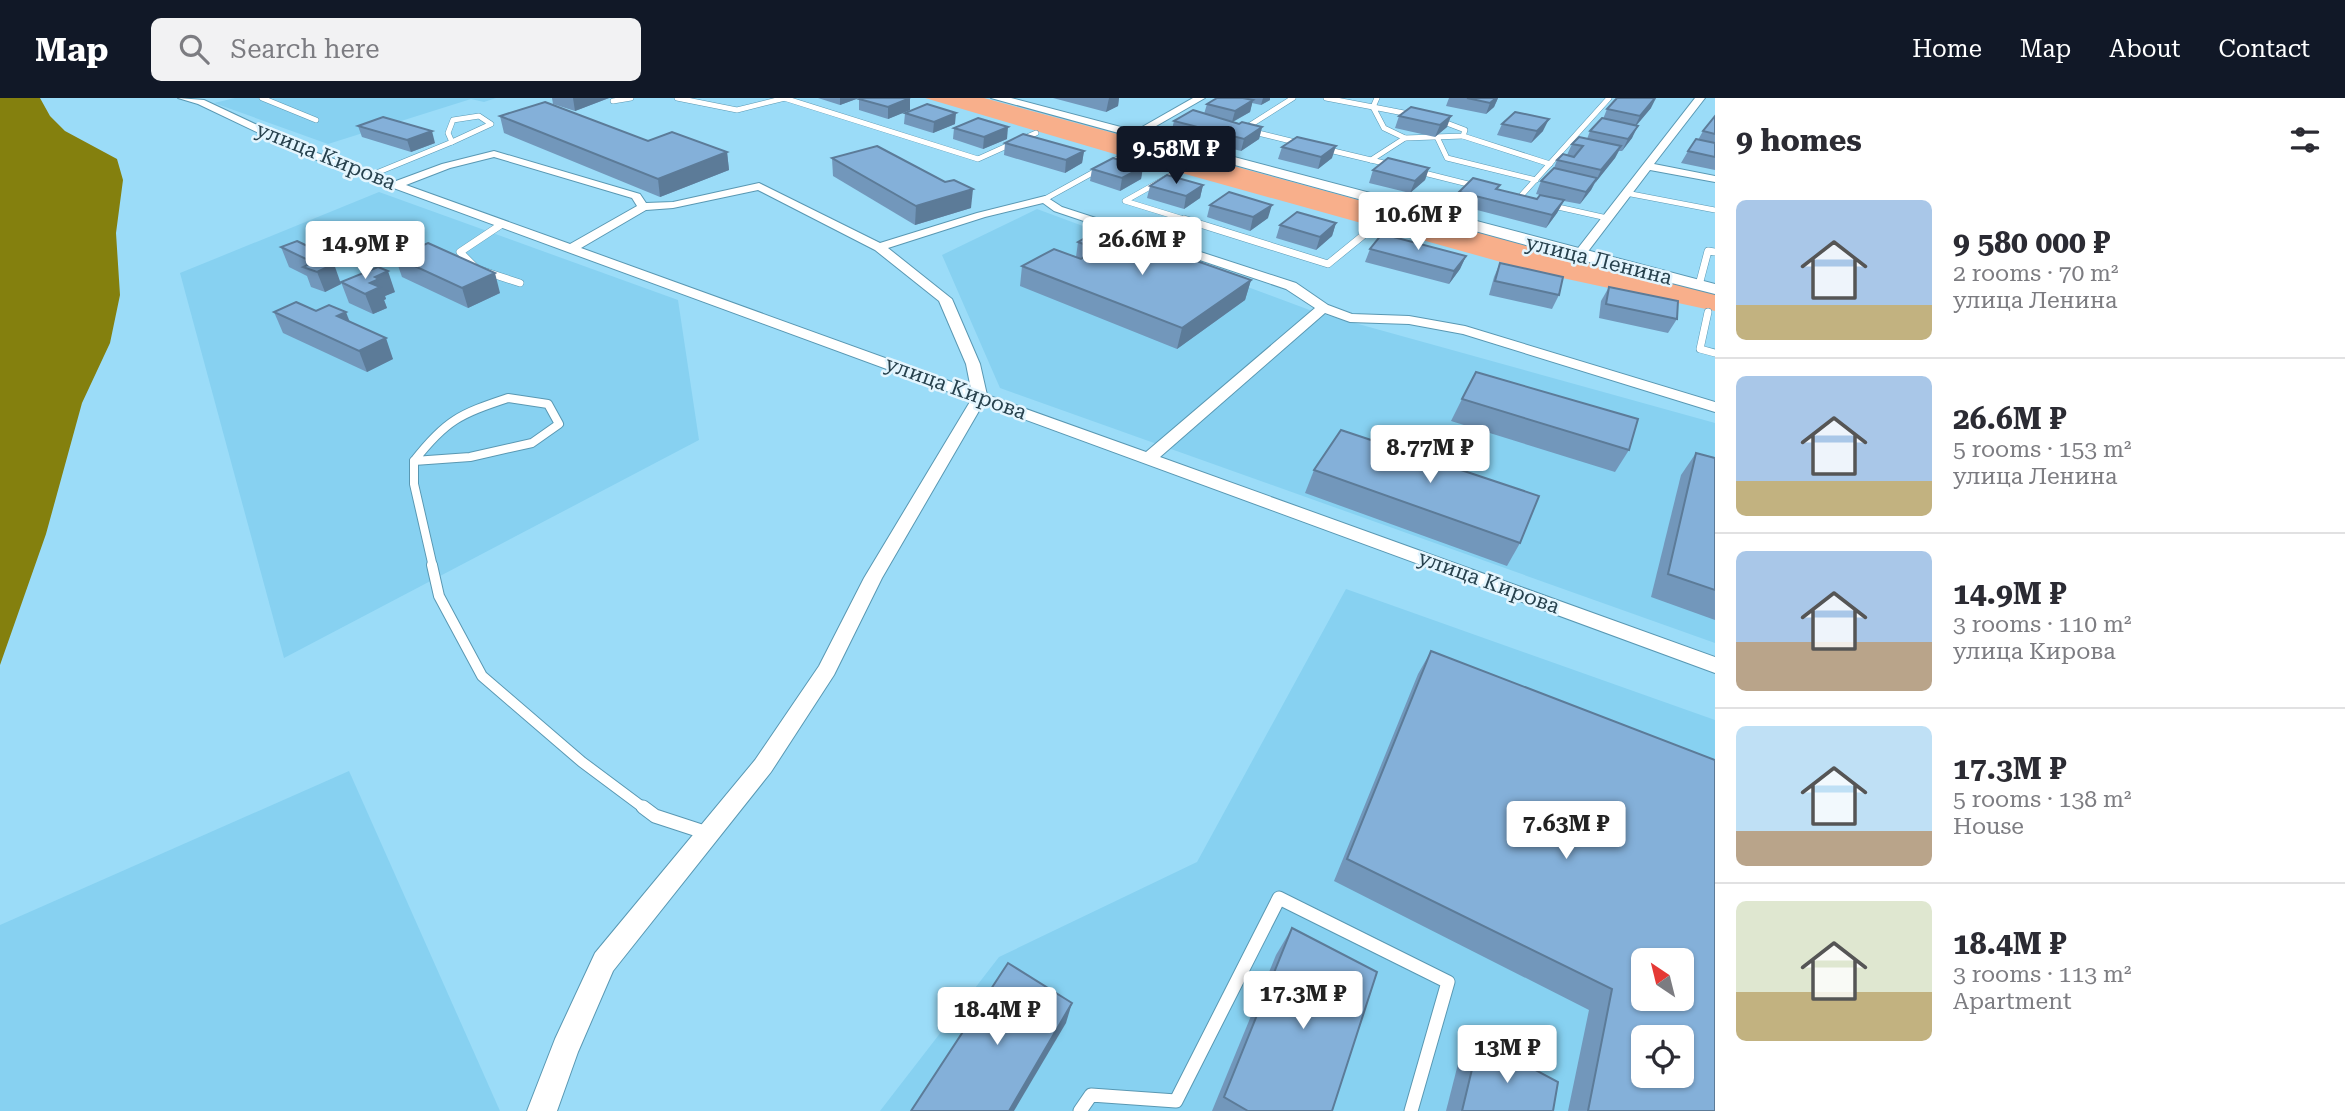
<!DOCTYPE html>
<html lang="en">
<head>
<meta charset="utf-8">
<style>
  body { margin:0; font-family:"Roboto Serif",serif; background:#f2f2f3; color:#2b2b33; height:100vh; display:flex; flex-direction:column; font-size:26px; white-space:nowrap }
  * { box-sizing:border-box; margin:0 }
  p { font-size:23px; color:#7c7c81 }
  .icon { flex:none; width:38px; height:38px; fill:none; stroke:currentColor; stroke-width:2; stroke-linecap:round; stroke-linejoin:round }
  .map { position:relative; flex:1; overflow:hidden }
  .details { display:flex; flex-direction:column; background:#fff; width:630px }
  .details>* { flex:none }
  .needle { width:46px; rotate:325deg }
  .buttons { position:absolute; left:1631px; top:850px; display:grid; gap:14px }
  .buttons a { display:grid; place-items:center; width:63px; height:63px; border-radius:10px; background:#fff; box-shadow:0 2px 5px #0004; font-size:35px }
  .price { position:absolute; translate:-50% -60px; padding:0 16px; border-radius:7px; background:#fff; color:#222; font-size:23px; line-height:46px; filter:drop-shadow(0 2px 4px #0008) }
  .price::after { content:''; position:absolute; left:50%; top:42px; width:21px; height:16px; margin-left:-10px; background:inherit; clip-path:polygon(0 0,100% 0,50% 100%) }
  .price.selected { background:#111827; color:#fff }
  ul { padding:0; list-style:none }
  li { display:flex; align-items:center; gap:21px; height:175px; padding:0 21px }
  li+li { border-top:2px solid #e1e1e2 }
  li span { display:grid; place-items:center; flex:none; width:196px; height:140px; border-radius:10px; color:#555 }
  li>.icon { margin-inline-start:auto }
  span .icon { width:84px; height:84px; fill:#fffc; stroke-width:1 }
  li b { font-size:30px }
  h2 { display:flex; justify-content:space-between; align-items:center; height:84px; padding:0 21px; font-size:30px }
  header { display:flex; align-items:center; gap:42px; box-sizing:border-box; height:98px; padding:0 35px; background:#111827; color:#fff }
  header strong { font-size:33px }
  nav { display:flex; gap:38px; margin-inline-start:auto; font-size:24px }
  .search { width:490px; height:63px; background:#f2f2f3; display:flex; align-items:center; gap:18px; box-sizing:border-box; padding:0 24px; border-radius:10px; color:#7c7c81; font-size:26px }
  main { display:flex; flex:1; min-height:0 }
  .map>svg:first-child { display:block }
</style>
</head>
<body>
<header>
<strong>Map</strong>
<div class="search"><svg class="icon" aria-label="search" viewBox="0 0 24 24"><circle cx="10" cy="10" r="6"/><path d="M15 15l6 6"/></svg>Search here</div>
<nav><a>Home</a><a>Map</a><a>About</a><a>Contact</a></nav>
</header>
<main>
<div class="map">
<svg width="1715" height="1013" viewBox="0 0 1715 1013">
  <rect width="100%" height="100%" fill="#9bdcf8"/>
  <!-- built -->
  <g fill="#87d1f1" fill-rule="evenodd">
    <path d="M235 0H496L484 4 471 1 328 46 214 5Z"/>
    <path d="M379 94 678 202 699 342 284 560 180 175Z"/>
    <path d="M1037 111 1315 214 1715 325V545L1000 290 942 157Z"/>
    <path d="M1346 491 1715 622V1013H880L999 859 1197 764ZM1643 863H1682V901H1643ZM1643 940H1682V978H1643Z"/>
    <path d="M349 673 500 1013H0V827Z"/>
  </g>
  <!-- green -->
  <g fill="#f8af8b">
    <path d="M925 0H984L1143 43 1118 57Z"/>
    <path d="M1152 46 1576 161 1715 195V213L1544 176 1128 60Z"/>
  </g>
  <!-- water -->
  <path fill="#84800e" d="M0 0H40L50 18 65 33 117 61 123 82 116 135 120 197 110 245 82 305 46 436 0 567Z"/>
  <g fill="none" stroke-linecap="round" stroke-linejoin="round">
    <defs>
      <g id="service-far4">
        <path d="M262 0 316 22"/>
        <path d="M677 0 737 12 785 0"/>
        <path d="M784 0 978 61 1036 35"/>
        <path d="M1326 0 1373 9 1377 0"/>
        <path d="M613 3 631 0"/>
        <path d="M479 18 491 26 452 44 448 35 453 22Z"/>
        <path d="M1244 31 1293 0"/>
        <path d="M1250 33 1303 46"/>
        <path d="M1463 38 1550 66"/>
        <path d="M1405 40 1384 30 1373 9 1414 17"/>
        <path d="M1438 41 1447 60 1536 82"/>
        <path d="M1325 51 1392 67"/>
        <path d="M1371 62 1405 40 1463 38 1465 32 1436 21"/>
        <path d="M1416 73 1480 89"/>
        <path d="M1175 75 1125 103 1190 123"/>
        <path d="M369 78 452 44"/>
        <path d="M1626 95 1715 112"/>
        <path d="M1520 99 1609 0"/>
        <path d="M1045 101 1152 42"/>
        <path d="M1549 107 1607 120"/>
      </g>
      <g id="service-far3">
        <path d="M1184 121 1328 166 1371 131"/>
        <path d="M502 126 460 154 477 171 520 185"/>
        <path d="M1699 187 1708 153 1715 154"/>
        <path d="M1708 214 1700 251 1715 255"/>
      </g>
      <g id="service-far2">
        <path d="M508 300 548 306 559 326 532 345 470 359 414 363C446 322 460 316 508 300Z"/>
        <path d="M414 363V386L433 469"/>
      </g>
      <path id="service-far1" d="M432 467 439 498 482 578 582 664 645 711"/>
      <g id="service">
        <path d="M643 709 655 718 707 735"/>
        <path d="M1080 1013 1091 997 1176 1003 1279 800 1448 884 1411 1013"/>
      </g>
      <g id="minor">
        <path d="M178 0 204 2 317 55 396 83 442 66 494 53 640 96 646 105 673 104 759 85 880 145 977 115 1045 98 1062 109 1296 185 1328 207 1352 216 1409 218 1465 228 1715 304V314L1463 236 1409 226 1350 224 1325 215 1160 359 1715 559V575L983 306 882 480 834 577 771 674 613 873 578 954 557 1013H527L555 941 595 855 755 662 819 568 864 480 971 302 309 59 198 6ZM494 59 632 100 637 108 570 146 406 87 450 70ZM758 92 875 152 939 203 966 266 971 291 581 150 646 112 673 110ZM1043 105 1054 113 1286 191 1315 210 1146 354 987 297 980 266 952 201 888 150 985 119Z"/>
        <path d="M1193 0H1205L1137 39 1128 37Z"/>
        <path d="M1695 0H1705L1654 66 1715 78V84L1650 72 1583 160H1575V154Z"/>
      </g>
      <path id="tertiary" d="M991 0H1011L1715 186V196L1573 160Z"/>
    </defs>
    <!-- service-far4 casing -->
    <use href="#service-far4" stroke="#5998b3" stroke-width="6"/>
    <!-- service-far3 casing -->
    <use href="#service-far3" stroke="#5998b3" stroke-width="8"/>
    <!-- service-far2 casing -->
    <use href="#service-far2" stroke="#5998b3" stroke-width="10"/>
    <!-- service-far1 casing -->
    <use href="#service-far1" stroke="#5998b3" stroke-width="12"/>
    <!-- service casing -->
    <use href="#service" stroke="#5998b3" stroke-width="15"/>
    <!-- minor casing -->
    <use href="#minor" stroke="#5998b3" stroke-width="2"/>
    <!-- tertiary casing -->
    <use href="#tertiary" stroke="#5998b3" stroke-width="2"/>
    <!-- service-far4 -->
    <use href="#service-far4" stroke="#fff" stroke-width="5"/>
    <!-- service-far3 -->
    <use href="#service-far3" stroke="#fff" stroke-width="7"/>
    <!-- service-far2 -->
    <use href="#service-far2" stroke="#fff" stroke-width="8"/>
    <!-- service-far1 -->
    <use href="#service-far1" stroke="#fff" stroke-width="10"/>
    <!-- service -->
    <use href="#service" stroke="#fff" stroke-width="13"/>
    <!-- minor -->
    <use href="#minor" fill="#fff" fill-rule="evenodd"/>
    <!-- tertiary -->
    <use href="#tertiary" fill="#fff" fill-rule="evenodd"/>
  </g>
  <!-- wall -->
  <g fill="#7297bb">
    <path d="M552 0H609L575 13 553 6Z"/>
    <path d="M818 0H859L840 7Z"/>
    <path d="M910 0V12L888 21 859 12V1Z"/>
    <path d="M1053 0H1119L1118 8 1106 14Z"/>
    <path d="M1217 0H1270V2L1261 7 1252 5 1250 14 1233 24 1262 29 1259 41 1241 53 1171 35 1174 23 1204 16 1207 6Z"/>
    <path d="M1449 0H1498L1494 9 1486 16 1446 8Z"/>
    <path d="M1651 10 1636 28 1632 40 1622 53H1619L1615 60 1595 85 1591 92 1580 106 1564 103 1557 115 1546 130 1454 106 1459 94 1537 101 1540 97 1536 96 1541 83 1554 70 1557 62 1567 57 1572 46 1587 41 1590 33 1603 21 1607 11Z"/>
    <path d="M905 15 955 26 933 35 904 26Z"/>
    <path d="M500 18 648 43 727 54 729 72 660 99 504 35Z"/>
    <path d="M1399 18 1447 29 1435 39 1395 30Z"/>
    <path d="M1715 18V72L1681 65 1688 53 1698 42 1703 33Z"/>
    <path d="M1502 26 1543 33 1531 45 1497 37Z"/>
    <path d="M358 28 435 45 411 54 362 39Z"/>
    <path d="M954 30 1007 41 983 51 953 41Z"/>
    <path d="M1005 45 1084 53 1082 65 1065 75 1004 57Z"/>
    <path d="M1282 49 1332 60 1318 71 1278 61Z"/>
    <path d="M832 60 971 110 915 127 833 78Z"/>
    <path d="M1143 69 1141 81 1120 93 1090 83 1092 71Z"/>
    <path d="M1429 70 1425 82 1410 95 1369 85 1373 72Z"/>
    <path d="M1203 87 1200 100 1184 111 1147 100 1150 88Z"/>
    <path d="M1210 107 1268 120 1250 133 1207 119Z"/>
    <path d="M1336 125 1332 138 1316 152 1276 140 1280 127Z"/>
    <path d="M1078 144 1251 182 1245 202 1177 251 1020 188 1022 168 1076 159Z"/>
    <path d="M281 149 324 156 328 164 341 186 325 194 311 189 307 178 289 169Z"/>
    <path d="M1370 151 1466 158 1460 171 1449 186 1365 164Z"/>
    <path d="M395 159 500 195 468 210 402 179Z"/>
    <path d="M1500 165 1559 197 1552 211 1489 197 1494 179Z"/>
    <path d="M341 184 395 194 385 198 386 201 384 202 387 210 373 216 349 205Z"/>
    <path d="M1609 189 1677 221 1668 235 1599 220 1601 203Z"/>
    <path d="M316 213 350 224 393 261 367 274 283 235 274 214Z"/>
    <path d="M1462 301 1629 352 1615 374 1451 323Z"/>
    <path d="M1696 355 1715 360V522L1651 499 1681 377Z"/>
    <path d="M1314 372 1520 445 1507 468 1305 395Z"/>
    <path d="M1431 553 1715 1013H1568L1589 912 1334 783 1418 576Z"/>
    <path d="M1292 830 1332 1013H1212L1276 857Z"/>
    <path d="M1479 942 1553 1013H1446L1459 962Z"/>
  </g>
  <!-- shaded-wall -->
  <g fill="#5c7b98">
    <path d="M573 0H609L575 13Z"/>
    <path d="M840 0H859L840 7Z"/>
    <path d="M910 0V12L888 21V9Z"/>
    <path d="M1109 0H1119L1118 8 1106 14Z"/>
    <path d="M1263 0H1270V2L1261 7Z"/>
    <path d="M1496 0H1498L1494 9 1486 16 1490 5Z"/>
    <path d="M1656 0 1651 10 1634 30 1640 18Z"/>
    <path d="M1253 2 1250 14 1232 24 1235 13Z"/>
    <path d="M956 15 955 26 933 35 934 24Z"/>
    <path d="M1451 18 1447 29 1435 39 1440 27Z"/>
    <path d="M1549 21 1543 33 1531 45 1537 33Z"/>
    <path d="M1638 28 1632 40 1622 53 1628 41Z"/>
    <path d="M1008 29 1007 41 983 51 984 39Z"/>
    <path d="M1262 29 1259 41 1241 53 1244 41Z"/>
    <path d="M432 33 435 45 411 54 407 42Z"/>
    <path d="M1336 48 1332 60 1318 71 1321 59Z"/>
    <path d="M1621 48 1615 60 1595 85 1601 72Z"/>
    <path d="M1084 53 1082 65 1065 75 1066 62Z"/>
    <path d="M727 54 729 72 660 99 658 81Z"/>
    <path d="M1143 69 1141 81 1120 93 1122 80Z"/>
    <path d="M1429 70 1425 82 1410 95 1415 83Z"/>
    <path d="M1597 80 1591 92 1580 106 1586 94Z"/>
    <path d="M1203 87 1200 100 1184 111 1186 98Z"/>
    <path d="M973 91 971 110 915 127 916 108Z"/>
    <path d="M1564 102 1557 115 1546 130 1552 117Z"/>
    <path d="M1272 107 1268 120 1250 133 1253 119Z"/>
    <path d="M1336 125 1332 138 1316 152 1320 139Z"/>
    <path d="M324 156 329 168 334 166 341 186 325 194 317 174 312 172 308 162Z"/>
    <path d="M1466 158 1460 171 1449 186 1454 173Z"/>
    <path d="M388 173 395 194 385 198 386 201 384 202 387 210 373 216 365 196 370 185 375 179Z"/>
    <path d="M495 175 500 195 468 210 462 190Z"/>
    <path d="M1251 182 1245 202 1177 251 1182 230Z"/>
    <path d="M346 214 354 235 337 218Z"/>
    <path d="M386 240 393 261 367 274 359 253Z"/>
    <path d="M1072 905 1066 925 1014 1013H1009Z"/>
  </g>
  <!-- building -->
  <g fill="#84b0d9" stroke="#5c7b98" stroke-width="2" fill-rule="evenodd">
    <path d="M861 0H910L888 9 859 1Z"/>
    <path d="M1217 0H1243L1253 2 1235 13 1207 6Z"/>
    <path d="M1467 0H1496L1490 5Z"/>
    <path d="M1617 0H1655L1640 18 1607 11Z"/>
    <path d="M545 4 648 43 672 34 727 54 658 81 500 18Z"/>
    <path d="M927 6 956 15 934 24 905 15Z"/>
    <path d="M1411 9 1451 18 1440 27 1399 18Z"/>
    <path d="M1193 12 1239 26 1242 24 1262 29 1244 41 1174 23Z"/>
    <path d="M1515 14 1549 21 1537 33 1502 26Z"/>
    <path d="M1715 18V36L1703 33Z"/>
    <path d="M383 19 432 33 407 42 358 28Z"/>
    <path d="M978 20 1008 29 984 39 954 30Z"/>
    <path d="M1602 20 1638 28 1628 41 1590 33Z"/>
    <path d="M1023 36 1084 53 1066 62 1005 45Z"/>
    <path d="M1297 39 1336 48 1321 59 1282 49Z"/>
    <path d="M1579 39 1621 48 1601 72 1557 62 1563 56 1574 59 1583 48 1572 46Z"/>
    <path d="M1696 41 1715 45V59L1688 53Z"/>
    <path d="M877 48 945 84 954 82 973 91 916 108 832 60Z"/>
    <path d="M1113 60 1143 69 1122 80 1092 71Z"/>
    <path d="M1388 60 1429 70 1415 83 1373 72Z"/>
    <path d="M1554 70 1597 80 1586 94 1541 83Z"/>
    <path d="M1167 77 1203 87 1186 98 1150 88Z"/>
    <path d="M1473 80 1500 87 1496 91 1537 101 1540 97 1564 102 1552 117 1459 94Z"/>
    <path d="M1229 94 1272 107 1253 119 1210 107Z"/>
    <path d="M1297 114 1336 125 1320 139 1280 127Z"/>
    <path d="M1102 130 1251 182 1182 230 1022 168 1054 151 1081 161 1097 151 1078 144Z"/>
    <path d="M1382 136 1466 158 1454 173 1370 151Z"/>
    <path d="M297 143 324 156 308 162 281 149Z"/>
    <path d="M428 145 495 175 462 190 395 159Z"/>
    <path d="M320 161 334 166 317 174 303 169Z"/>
    <path d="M1500 165 1563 179 1559 197 1495 183Z"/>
    <path d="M378 169 388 173 375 179 379 181 370 185 380 189 365 196 341 184Z"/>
    <path d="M1609 189 1678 203 1677 221 1606 206Z"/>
    <path d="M296 204 316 213 329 207 346 214 337 218 386 240 359 253 274 214Z"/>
    <path d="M1476 274 1638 321 1629 352 1462 301Z"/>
    <path d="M1341 332 1539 398 1520 445 1314 372Z"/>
    <path d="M1696 355 1715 360V492L1668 476Z"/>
    <path d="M1431 553 1715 662V1013H1588L1612 891 1347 761ZM1643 863H1682V901H1643ZM1643 940H1682V978H1643Z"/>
    <path d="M1292 830 1377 874 1332 1013H1248L1224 999Z"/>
    <path d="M1008 865 1072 905 1009 1013H911Z"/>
    <path d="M1479 942 1558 984 1553 1013H1462Z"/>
  </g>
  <g text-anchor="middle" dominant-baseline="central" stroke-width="5" stroke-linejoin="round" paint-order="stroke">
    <!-- far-street labels -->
    <g font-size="21" fill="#27414d" stroke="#e3f5fe">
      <text transform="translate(326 58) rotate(22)">улица Кирова</text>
      <text transform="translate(1599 162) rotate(14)">улица Ленина</text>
      <text transform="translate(956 290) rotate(20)">улица Кирова</text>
      <text transform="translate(1489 484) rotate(20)">улица Кирова</text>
    </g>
  </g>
</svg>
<div class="buttons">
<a><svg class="needle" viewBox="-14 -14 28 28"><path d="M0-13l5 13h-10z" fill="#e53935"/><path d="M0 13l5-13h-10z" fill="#7c7c81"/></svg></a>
<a><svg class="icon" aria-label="locate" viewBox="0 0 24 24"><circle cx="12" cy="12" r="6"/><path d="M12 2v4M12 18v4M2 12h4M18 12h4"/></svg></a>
</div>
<b class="price selected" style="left:1176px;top:88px">9.58M ₽</b>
<b class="price" style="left:1418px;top:154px">10.6M ₽</b>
<b class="price" style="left:1142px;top:179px">26.6M ₽</b>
<b class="price" style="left:365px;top:183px">14.9M ₽</b>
<b class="price" style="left:1430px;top:387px">8.77M ₽</b>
<b class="price" style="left:1566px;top:763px">7.63M ₽</b>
<b class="price" style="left:1303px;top:933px">17.3M ₽</b>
<b class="price" style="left:997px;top:949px">18.4M ₽</b>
<b class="price" style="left:1507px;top:987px">13M ₽</b>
</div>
<section class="details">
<h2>9 homes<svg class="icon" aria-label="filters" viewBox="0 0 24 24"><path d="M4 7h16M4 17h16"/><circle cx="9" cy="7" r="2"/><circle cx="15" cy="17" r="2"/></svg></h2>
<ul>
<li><span style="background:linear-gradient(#a9c7e8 75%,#c2b280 0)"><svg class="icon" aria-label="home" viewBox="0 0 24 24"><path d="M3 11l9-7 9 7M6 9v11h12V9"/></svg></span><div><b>9 580 000 ₽</b><p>2 rooms · 70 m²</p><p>улица Ленина</p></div></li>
<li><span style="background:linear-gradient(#a9c7e8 75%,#c2b280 0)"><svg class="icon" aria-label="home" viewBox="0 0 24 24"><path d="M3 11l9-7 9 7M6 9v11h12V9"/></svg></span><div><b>26.6M ₽</b><p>5 rooms · 153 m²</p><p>улица Ленина</p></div></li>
<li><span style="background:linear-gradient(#a9c7e8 65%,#b9a48a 0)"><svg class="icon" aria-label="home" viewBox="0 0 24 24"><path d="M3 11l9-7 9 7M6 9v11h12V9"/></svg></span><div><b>14.9M ₽</b><p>3 rooms · 110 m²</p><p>улица Кирова</p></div></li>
<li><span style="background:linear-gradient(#bfe0f5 75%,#b9a48a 0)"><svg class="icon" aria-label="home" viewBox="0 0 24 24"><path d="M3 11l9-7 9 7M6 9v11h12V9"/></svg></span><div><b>17.3M ₽</b><p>5 rooms · 138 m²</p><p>House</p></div></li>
<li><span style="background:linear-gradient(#dfe7d0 65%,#c2b280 0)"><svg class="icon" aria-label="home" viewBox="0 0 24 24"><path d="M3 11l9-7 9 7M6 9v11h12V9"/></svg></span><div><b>18.4M ₽</b><p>3 rooms · 113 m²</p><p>Apartment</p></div></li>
</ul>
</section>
</main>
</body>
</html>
